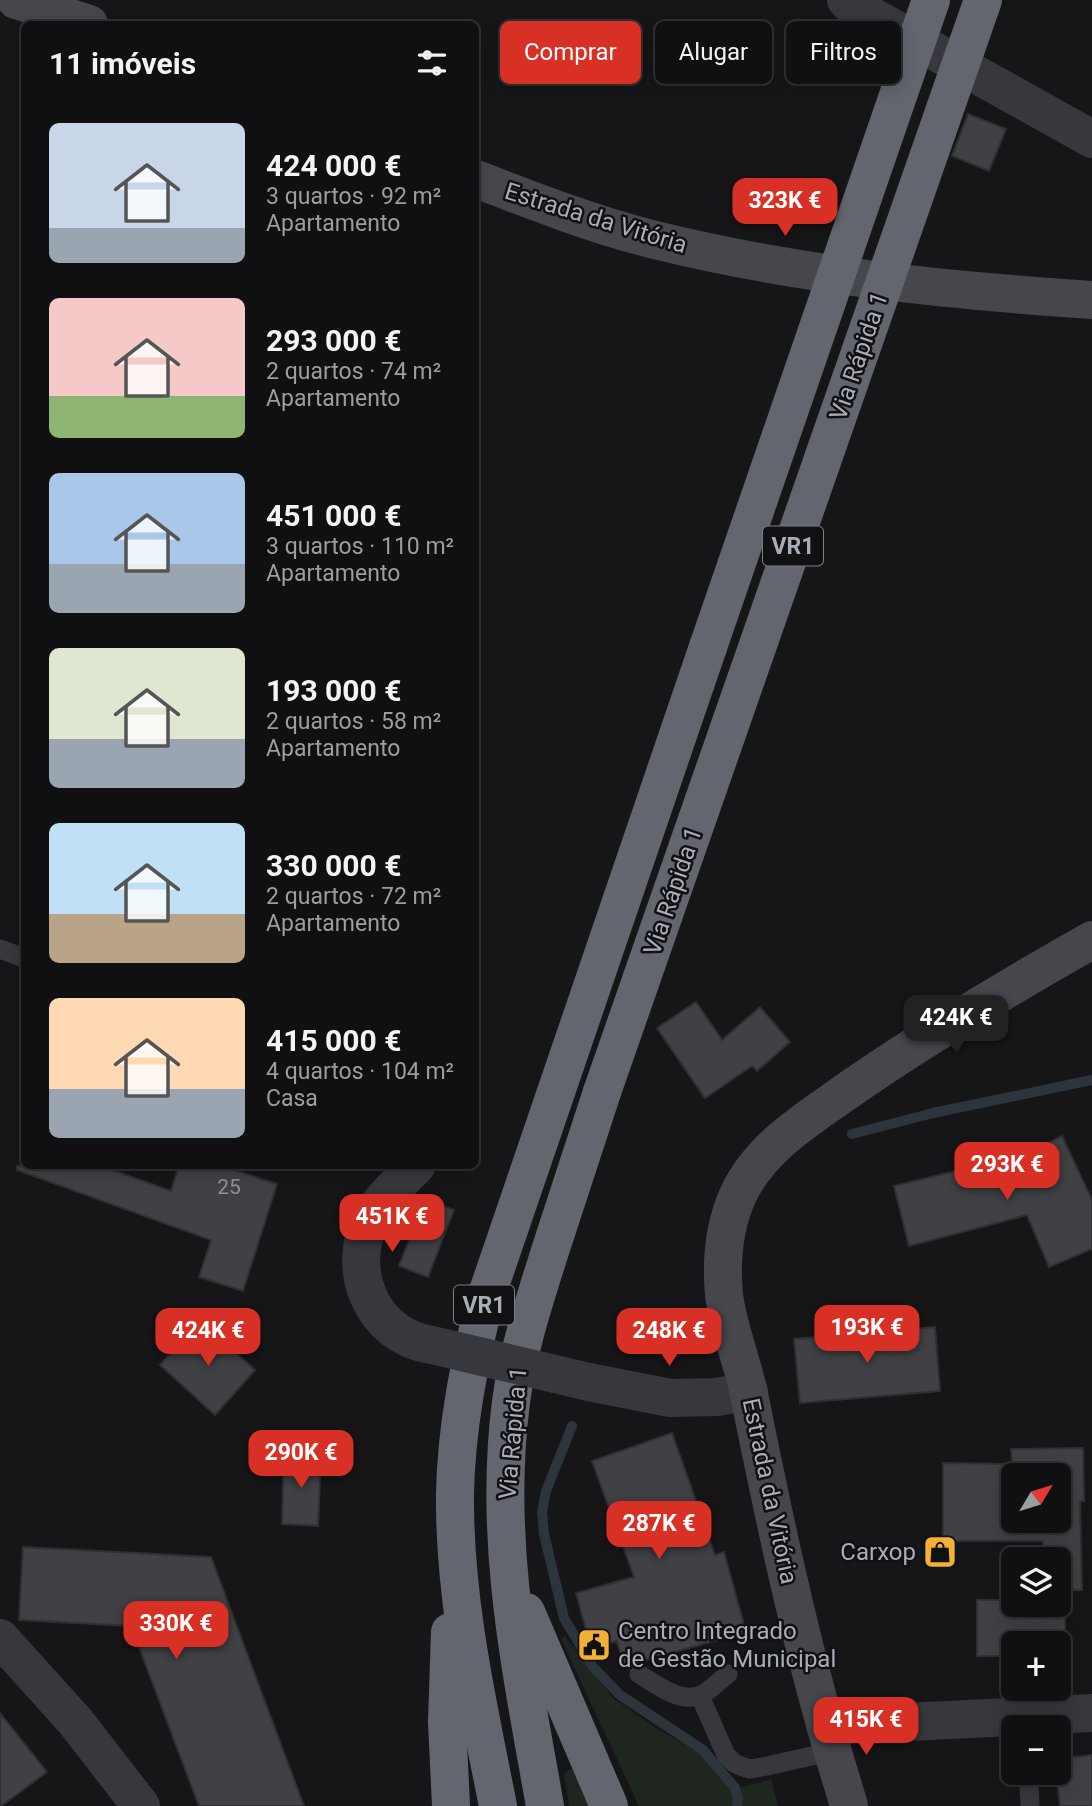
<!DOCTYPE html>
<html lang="pt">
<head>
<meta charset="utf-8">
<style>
  body { margin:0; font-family:Roboto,sans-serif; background:#19191b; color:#f1f3f6; height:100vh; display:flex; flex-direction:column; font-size:26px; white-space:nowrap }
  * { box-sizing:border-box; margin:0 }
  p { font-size:23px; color:#9c9d9f }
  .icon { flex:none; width:38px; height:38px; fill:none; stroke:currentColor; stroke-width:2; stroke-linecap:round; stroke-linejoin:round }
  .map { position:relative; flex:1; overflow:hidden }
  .drawer { position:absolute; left:21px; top:21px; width:458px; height:1148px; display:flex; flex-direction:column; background:#101012; border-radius:10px; box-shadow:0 4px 18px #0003,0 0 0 2px #303032 }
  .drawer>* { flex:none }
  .guide { position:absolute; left:500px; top:21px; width:486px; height:63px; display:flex; gap:14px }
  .needle { width:46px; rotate:52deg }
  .tools { position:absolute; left:1001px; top:1463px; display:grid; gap:14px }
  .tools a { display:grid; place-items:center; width:70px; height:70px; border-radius:10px; background:#101012; box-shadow:0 4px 18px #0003,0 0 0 2px #303032; font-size:35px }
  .price { position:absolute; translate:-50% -60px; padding:0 16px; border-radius:14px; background:#d93025; color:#fff; font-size:23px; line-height:46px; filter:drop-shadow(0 2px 4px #0008) }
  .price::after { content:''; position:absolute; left:50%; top:42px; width:21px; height:16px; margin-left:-10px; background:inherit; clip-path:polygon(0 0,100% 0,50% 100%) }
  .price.active { background:#222; color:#fff }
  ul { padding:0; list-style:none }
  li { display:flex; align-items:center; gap:21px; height:175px; padding:0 28px }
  li span { display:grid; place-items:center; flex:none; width:196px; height:140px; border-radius:10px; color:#555 }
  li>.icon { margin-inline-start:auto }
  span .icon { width:84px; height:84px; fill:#fffc; stroke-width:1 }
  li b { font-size:30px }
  h2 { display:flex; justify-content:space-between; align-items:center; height:84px; padding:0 28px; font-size:30px }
  .tag { padding:0 24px; border-radius:10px; background:#101012; box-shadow:0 4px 18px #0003,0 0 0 2px #303032; font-size:24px; line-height:63px }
  .tag.active { background:#d93025; color:#fff }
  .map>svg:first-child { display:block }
</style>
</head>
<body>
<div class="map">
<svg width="1092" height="1806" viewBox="0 0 1092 1806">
  <rect width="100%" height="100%" fill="#161618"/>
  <!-- green -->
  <g fill="#1e261f">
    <path d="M565 1636 613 1698 653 1726 701 1754 737 1789 771 1779 778 1806H639L561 1639Z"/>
    <path d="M574 1767 596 1806H569L564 1773Z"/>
  </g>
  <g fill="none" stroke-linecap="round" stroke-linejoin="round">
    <!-- stream -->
    <g stroke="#2c353c" stroke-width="10">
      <path d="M852 1134 933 1113 1092 1080"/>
      <path d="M572 1426 546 1491 542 1512 544 1534 564 1618 593 1667 620 1695 703 1750 735 1788 738 1799 737 1806"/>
    </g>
  </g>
  <!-- building -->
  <g fill="#404145" stroke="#303034" stroke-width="2" fill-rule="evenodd">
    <path d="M968 114 1006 129 989 171 952 156Z"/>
    <path d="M696 1002 722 1040 760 1007 790 1042 757 1071 752 1066 705 1098 657 1028Z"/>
    <path d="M1062 1136 1092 1200V1249L1049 1267 1027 1215 909 1246 894 1186 960 1170 964 1184Z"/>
    <path d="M17 1166H101L171 1191 179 1166H221L277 1184 243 1291 199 1277 211 1240 17 1170Z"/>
    <path d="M425 1199 454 1210 428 1277 399 1266Z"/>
    <path d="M200 1320 255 1370 215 1415 160 1365Z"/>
    <path d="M935 1327 940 1391 800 1403 794 1339Z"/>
    <path d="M672 1433 715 1555 724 1552 746 1632 624 1666 617 1641 591 1648 576 1593 634 1577 592 1461Z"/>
    <path d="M1083 1448 1084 1501H1080L1082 1590H1059V1559H1043V1541H943V1463L1012 1464 1011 1449ZM1013 1475H1059V1521H1013Z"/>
    <path d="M284 1455 321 1457 318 1526 282 1524Z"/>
    <path d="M23 1547 211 1557 304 1806H199L131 1626 19 1620Z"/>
    <path d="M977 1600H1013V1605H1059V1600H1065V1656H1059V1643H1013V1656H977Z"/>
    <path d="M0 1713 47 1772 1 1806H0Z"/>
    <path d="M1092 1755V1806H1060L1056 1773H1059V1759Z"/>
  </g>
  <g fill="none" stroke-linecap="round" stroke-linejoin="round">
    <!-- lane -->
    <g stroke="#37383d" stroke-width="19">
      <path d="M0 949 24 958"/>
      <path d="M639 1674C655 1684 681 1704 701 1695 710 1691 720 1680 728 1674"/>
      <path d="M700 1696 726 1755 734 1763 743 1767 750 1769 767 1766 834 1751"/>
      <path d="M1028 1773 1030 1804"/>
    </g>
    <!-- street -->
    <g stroke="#37383d" stroke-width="38">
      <path d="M846 0 850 4 1092 139"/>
      <path d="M416 1166C401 1182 383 1195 373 1215 344 1267 370 1336 432 1345"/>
      <path d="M589 1382 670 1398 717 1397 749 1391"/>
      <path d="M0 1638 75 1721 141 1806"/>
      <path d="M825 1726 1092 1713"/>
    </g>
    <!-- secondary -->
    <g stroke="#45474d" stroke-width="38">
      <path d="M16 0 89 24"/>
      <path d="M476 179C533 201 592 224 651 239 796 275 943 290 1092 300"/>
      <path d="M849 1806C841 1778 832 1751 825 1724 795 1617 772 1508 750 1399 744 1366 728 1328 724 1295 721 1262 724 1226 738 1195 760 1147 808 1119 850 1089 928 1035 1009 987 1092 940"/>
    </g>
    <!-- highway -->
    <g stroke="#63666e" stroke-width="38">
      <path d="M526 1612 609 1806"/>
      <path d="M450 1632 447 1722 451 1806"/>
      <path d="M498 1806C478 1704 454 1600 455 1495 456 1429 469 1364 485 1300L708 647"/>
      <path d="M545 1806C521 1670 493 1541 511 1402 518 1349 535 1299 551 1248 568 1196 585 1144 602 1092"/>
    </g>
    <!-- street-bridge -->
    <path stroke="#37383d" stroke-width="38" d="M432 1345 589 1382"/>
    <!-- highway-bridge -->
    <g stroke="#63666e" stroke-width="38">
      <path d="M708 647 931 0"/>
      <path d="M602 1092 983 0"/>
    </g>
  </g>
  <!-- icons -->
  <defs>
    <symbol id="shop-square" viewBox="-11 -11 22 22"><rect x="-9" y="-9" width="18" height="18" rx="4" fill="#f2b134" stroke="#111113"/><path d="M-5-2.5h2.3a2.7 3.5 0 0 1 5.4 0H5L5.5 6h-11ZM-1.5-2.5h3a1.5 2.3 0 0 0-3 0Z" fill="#111"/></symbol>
    <symbol id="civic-square" viewBox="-11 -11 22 22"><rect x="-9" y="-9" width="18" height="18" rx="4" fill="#f2b134" stroke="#111113"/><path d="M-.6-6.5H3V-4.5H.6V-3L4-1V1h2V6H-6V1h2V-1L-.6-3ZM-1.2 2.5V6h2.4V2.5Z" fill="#111"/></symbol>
  </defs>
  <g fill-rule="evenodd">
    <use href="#shop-square" x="921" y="1533" width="38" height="38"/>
    <use href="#civic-square" x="575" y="1626" width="38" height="38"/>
  </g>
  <g text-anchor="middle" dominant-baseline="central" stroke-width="5" stroke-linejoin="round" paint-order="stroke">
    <!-- number labels -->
    <g font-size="21" fill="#8e929b">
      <text x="229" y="1187">25</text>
    </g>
    <!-- shield labels -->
    <g fill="#111113" stroke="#7b7e86" stroke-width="2">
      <rect x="763" y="526.5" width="60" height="39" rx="5"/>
      <rect x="454" y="1285.5" width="60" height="39" rx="5"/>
    </g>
    <g font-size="23" font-weight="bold" fill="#a8adb8">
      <text x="793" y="546">VR1</text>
      <text x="484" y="1305">VR1</text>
    </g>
    <!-- street labels -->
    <g font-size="24" fill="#a8adb8" stroke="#111113">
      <text transform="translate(596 218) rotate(17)">Estrada da Vitória</text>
      <text transform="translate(859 356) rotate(-71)">Via Rápida 1</text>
      <text transform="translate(673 891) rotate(-71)">Via Rápida 1</text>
      <text transform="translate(513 1433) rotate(-85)">Via Rápida 1</text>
      <text transform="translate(770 1491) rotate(78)">Estrada da Vitória</text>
    </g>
    <!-- poi labels -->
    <g font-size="24" fill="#a8adb8" stroke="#111113" text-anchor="end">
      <text x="916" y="1552">Carxop</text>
      <text x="618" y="1631" text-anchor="start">Centro Integrado<tspan x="618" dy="28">de Gestão Municipal</tspan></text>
    </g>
  </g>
</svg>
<div class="tools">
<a><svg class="needle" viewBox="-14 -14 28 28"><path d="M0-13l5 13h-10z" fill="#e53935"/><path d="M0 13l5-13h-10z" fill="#9c9d9f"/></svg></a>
<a><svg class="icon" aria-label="layers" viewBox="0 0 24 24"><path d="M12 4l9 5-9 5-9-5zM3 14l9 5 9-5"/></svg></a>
<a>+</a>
<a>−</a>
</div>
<b class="price" style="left:785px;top:238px">323K €</b>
<b class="price active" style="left:956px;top:1055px">424K €</b>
<b class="price" style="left:1007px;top:1202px">293K €</b>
<b class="price" style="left:392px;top:1254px">451K €</b>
<b class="price" style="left:867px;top:1365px">193K €</b>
<b class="price" style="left:208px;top:1368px">424K €</b>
<b class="price" style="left:669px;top:1368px">248K €</b>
<b class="price" style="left:301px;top:1490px">290K €</b>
<b class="price" style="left:659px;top:1561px">287K €</b>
<b class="price" style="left:176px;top:1661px">330K €</b>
<b class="price" style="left:866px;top:1757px">415K €</b>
<div class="guide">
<a class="tag active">Comprar</a>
<a class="tag">Alugar</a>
<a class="tag">Filtros</a>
</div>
<section class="drawer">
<h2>11 imóveis<svg class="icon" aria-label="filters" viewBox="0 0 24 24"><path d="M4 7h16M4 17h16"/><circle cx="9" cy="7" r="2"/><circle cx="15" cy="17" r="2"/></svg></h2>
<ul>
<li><span style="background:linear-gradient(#c9d6e8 75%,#9aa5b1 0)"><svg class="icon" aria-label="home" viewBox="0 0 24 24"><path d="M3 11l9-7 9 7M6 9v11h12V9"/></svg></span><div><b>424 000 €</b><p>3 quartos · 92 m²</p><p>Apartamento</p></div></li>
<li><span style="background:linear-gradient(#f6c9c9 70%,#8fb573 0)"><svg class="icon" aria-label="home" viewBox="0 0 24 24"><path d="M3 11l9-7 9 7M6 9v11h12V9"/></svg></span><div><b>293 000 €</b><p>2 quartos · 74 m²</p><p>Apartamento</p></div></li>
<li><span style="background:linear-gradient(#a9c7e8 65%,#9aa5b1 0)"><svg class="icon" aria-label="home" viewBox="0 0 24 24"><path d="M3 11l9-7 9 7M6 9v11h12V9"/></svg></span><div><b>451 000 €</b><p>3 quartos · 110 m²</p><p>Apartamento</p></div></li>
<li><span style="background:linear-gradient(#dfe7d0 65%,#9aa5b1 0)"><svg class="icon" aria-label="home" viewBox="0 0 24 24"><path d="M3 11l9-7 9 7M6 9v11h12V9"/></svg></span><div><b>193 000 €</b><p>2 quartos · 58 m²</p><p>Apartamento</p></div></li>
<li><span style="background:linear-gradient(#bfe0f5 65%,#b9a48a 0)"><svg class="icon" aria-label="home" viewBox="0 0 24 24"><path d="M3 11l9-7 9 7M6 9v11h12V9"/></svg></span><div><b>330 000 €</b><p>2 quartos · 72 m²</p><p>Apartamento</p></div></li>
<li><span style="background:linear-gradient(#ffd9b3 65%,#9aa5b1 0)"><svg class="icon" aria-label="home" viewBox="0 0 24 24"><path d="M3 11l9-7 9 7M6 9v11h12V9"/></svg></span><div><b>415 000 €</b><p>4 quartos · 104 m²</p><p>Casa</p></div></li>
</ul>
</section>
</div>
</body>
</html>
